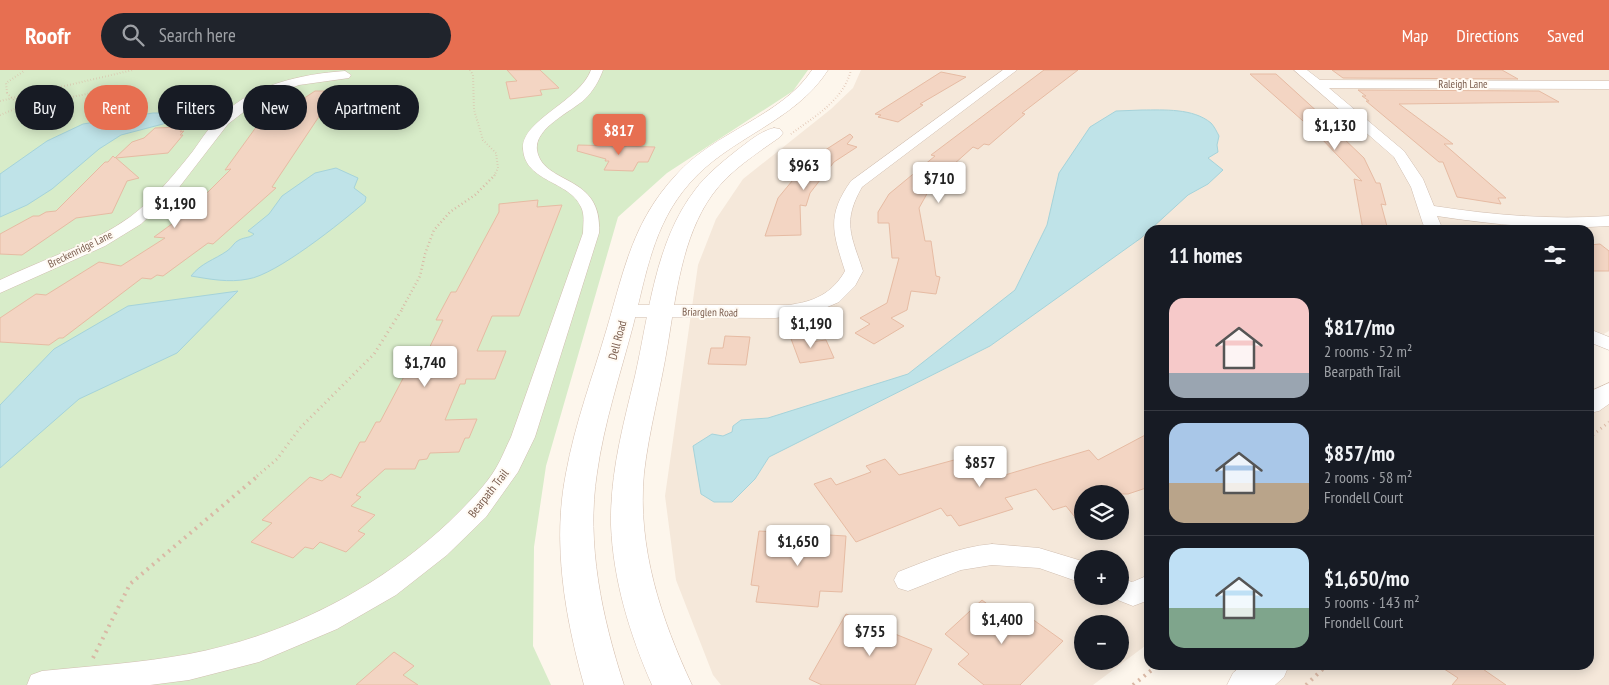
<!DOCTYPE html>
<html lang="en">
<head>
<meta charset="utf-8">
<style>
  body { margin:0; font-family:"PT Sans Narrow",sans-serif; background:#20242c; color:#f1f3f6; height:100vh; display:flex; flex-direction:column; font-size:19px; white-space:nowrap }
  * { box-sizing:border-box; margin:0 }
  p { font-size:16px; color:#9ea1a6 }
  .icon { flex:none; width:28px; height:28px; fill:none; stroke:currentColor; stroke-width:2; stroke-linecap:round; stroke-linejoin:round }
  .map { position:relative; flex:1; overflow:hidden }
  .drawer { position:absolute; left:1144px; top:155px; width:450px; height:445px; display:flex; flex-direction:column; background:#171b24; border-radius:15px; box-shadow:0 2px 12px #0003 }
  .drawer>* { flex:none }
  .banner { position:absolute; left:15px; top:15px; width:475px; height:45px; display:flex; gap:10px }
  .buttons { position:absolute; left:1074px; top:415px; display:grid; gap:10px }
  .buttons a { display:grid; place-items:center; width:55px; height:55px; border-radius:50%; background:#171b24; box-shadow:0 2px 12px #0003; font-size:25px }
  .price { position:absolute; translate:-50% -42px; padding:0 11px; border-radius:5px; background:#fff; color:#222; font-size:16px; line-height:32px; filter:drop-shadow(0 1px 2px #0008) }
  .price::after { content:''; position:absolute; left:50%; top:30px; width:15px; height:11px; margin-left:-8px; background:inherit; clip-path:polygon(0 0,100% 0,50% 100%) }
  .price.current { background:#e76f51; color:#fff }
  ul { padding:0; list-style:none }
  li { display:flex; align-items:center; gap:15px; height:125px; padding:0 25px }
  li+li { border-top:1px solid #363941 }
  li span { display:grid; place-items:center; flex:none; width:140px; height:100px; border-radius:15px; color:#555 }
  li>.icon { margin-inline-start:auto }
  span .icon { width:60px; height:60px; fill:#fffc; stroke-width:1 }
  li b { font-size:21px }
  h2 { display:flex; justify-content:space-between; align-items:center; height:60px; padding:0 25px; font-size:21px }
  .tag { padding:0 18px; border-radius:22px; background:#171b24; box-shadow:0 2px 12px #0003; font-size:18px; line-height:45px }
  .tag.current { background:#e76f51; color:#fff }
  header { display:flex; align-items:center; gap:30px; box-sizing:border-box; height:70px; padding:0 25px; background:#e76f51; color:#fff }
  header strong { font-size:24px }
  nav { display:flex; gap:28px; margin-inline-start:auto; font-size:18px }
  .search { width:350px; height:45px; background:#20242c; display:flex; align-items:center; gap:12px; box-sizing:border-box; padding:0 18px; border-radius:28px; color:#9ea1a6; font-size:19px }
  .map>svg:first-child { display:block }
</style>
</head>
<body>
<header>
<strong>Roofr</strong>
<div class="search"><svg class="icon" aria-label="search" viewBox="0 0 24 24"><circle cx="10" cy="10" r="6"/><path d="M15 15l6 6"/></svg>Search here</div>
<nav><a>Map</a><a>Directions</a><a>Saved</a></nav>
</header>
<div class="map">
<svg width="1609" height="615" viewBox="0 0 1609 615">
  <rect width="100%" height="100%" fill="#fdf6ec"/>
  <!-- residential -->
  <g fill="#f5e8da" fill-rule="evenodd">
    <path d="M861 0H1609V261L1589 272V160H1149V573L1093 615H721L713 605 676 510 665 426 698 195 716 149 743 109 831 39 853 18ZM1082 424H1120V461H1082ZM1082 489H1120V526H1082ZM1082 554H1120V591H1082Z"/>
    <path d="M1609 322V615H1235L1260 595H1589V334Z"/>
  </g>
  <!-- green -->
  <path fill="#d8ecc9" d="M0 0H808L793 21 667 103 618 147 546 396 534 477 533 576 551 615H0Z"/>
  <!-- water -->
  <g fill="#bfe3e8" stroke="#a5d3da">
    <path d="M1142 40C1164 40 1193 38 1211 53 1214 56 1217 62 1219 66L1217 75 1218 82 1208 88 1223 100 1208 114 1188 125 1141 168 990 276 769 387 755 409 732 432H714L701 424 693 376 712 364 723 366 732 362 733 356 741 350 768 348 908 304 1015 220 1047 155 1059 103 1090 57 1116 41Z"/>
    <path d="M153 43H186L163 54 121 65 99 79 52 119 27 135 0 147V104L47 71 83 54Z"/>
    <path d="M336 98 358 108 354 118 366 127 365 132C342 152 276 205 248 209 229 213 209 209 191 206 201 193 214 190 227 181 232 178 234 172 239 170 245 167 250 168 254 164L248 161 269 144 282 126 315 103Z"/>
    <path d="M238 221 177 283 79 329 0 398V335L54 279 128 236Z"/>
  </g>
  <!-- building -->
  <g fill="#f3d5c3" stroke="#e6bba3">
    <path d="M507 0H540L559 18 540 20 542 25 510 29 506 12 517 11Z"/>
    <path d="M1044 0H1078L1022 43 1025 44 989 75 984 74 978 79 973 77 933 113 919 138 925 171H931L936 206 940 207 936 224 911 221 907 240 891 248 904 256 874 274 855 263 870 254 860 248 887 233 899 188H892L889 153H878V142L889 124 935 86 931 85Z"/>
    <path d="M1332 0H1502L1518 9 1343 8Z"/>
    <path d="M941 2 966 7 920 34 923 35 898 52 878 47 881 45 875 44Z"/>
    <path d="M1250 4H1276L1343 65H1340L1364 88 1376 113H1380L1386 135 1381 134 1388 160H1363L1354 109 1362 111 1319 66H1320Z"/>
    <path d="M1358 20 1539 21 1559 32 1399 34 1453 74H1444L1506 128H1498L1501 134 1457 127 1443 92H1439L1366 31H1369L1362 26H1366Z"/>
    <path d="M315 21H336L272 117 276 118 213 174 208 173 163 206 157 205 151 209 142 208 63 268H59L49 275 0 272V248L36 224 46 225 99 192 121 196 165 168 154 167 187 143 231 99 225 100 262 49 282 31 287 29H303Z"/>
    <path d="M180 57 179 58H183L180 62 184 61 180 65H183L168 83 116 88 139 108 127 111 112 143 76 148 22 185 0 184V164L33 146H39L46 142 56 141 105 92H108L113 86 115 88 132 72 144 68 155 58Z"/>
    <path d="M850 64 853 67 847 74 857 77 834 92 810 123 806 136 800 135 801 165 765 166 778 128 802 99 818 87 816 86Z"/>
    <path d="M578 75 655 77 648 92H638L633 101 604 100 609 91H605L606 89 577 81Z"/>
    <path d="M538 130 537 137 562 135 519 246H492L477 281H506L495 309H466L465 314H460L445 350 477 349 469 368H465L459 382 430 383 427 389 419 390 415 399H385L356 425 361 427 351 436 375 445 358 461 365 464 346 482 320 472 313 479 305 477 293 488 251 472 272 453 262 450 310 407 322 411 331 404 341 408 360 372H365L376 352H380L408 299H419L443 250H436L451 222H456L499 142V134Z"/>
    <path d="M1600 174 1609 181V201H1589V175Z"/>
    <path d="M806 264 810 272 826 270 834 288 800 293 790 266Z"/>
    <path d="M725 266 750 267 746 295 708 294 711 278H723Z"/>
    <path d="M1149 363V417L1128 424H1082V456L1066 436 1053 440 1036 419 1005 428 1013 439 959 456 951 445 947 446 941 438 856 472 814 414 831 408 836 415 871 402 866 396 885 389 899 405 976 384 981 391 992 388 1005 405 1089 380 1098 390Z"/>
    <path d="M759 461 846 466 842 522 820 521 818 537 756 532 759 516 751 515Z"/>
    <path d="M982 530 1003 546 1014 536 1063 571 1020 615H984L958 594 969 584 945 564Z"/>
    <path d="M846 544 932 579 915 615H822L809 609Z"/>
    <path d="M394 582 414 596 403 605 418 615H356Z"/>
    <path d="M1438 595H1477L1506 615H1452L1458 608Z"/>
  </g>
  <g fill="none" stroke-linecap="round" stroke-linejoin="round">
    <defs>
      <g id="street">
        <path d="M591 0H603C599 11 593 21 585 29 571 42 534 58 537 80 543 116 603 103 599 163L535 367 518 402 486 447 447 485 396 525 337 559 259 592 189 610 150 615H27L31 605 42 601C91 596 141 593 189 584 285 566 378 519 449 452 466 435 484 418 496 398 502 388 506 377 511 367L583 163C583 154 585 145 581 137 570 111 525 112 523 79 521 50 579 32 591 0Z"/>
        <path d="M1003 0H1017L862 117C842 152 851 165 863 201L855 216 839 232 818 241 800 245 775 248 625 247 618 245 615 241 618 237 625 235H788C813 232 832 224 845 201 833 163 826 146 851 111Z"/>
        <path d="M1294 0H1307L1320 10 1609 11V19L1329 18 1404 81 1423 109 1434 136C1492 145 1550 150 1609 146V156C1551 160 1495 155 1437 146L1443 160H1427L1423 154 1411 117 1394 87Z"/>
        <path d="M345 1 351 5 349 8 299 15 268 26 254 34 228 54 177 120 141 154 105 176 0 223V210C43 189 91 175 130 147 155 128 174 105 193 81 201 70 209 57 219 48 251 15 301 4 345 1Z"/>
        <path d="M1589 259 1609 267V280L1589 272Z"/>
        <path d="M992 474 1039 478 1082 491V513L1039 498 992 495 961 500 908 521 898 518 894 510 898 502C929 490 958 477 992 474Z"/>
        <path d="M1149 505V530L1133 536 1110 527 1120 526V508L1132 512Z"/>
      </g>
      <g id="secondary">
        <path d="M812 0H828C794 53 729 67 689 114 653 155 646 205 633 256 620 305 604 353 597 403 586 474 602 547 624 615H584C565 547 552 473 566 403 575 353 593 306 607 258 624 200 633 151 676 105 715 61 781 47 812 0Z"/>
        <path d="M774 58 780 59 783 63 780 67C756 84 729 101 712 125 682 167 676 225 668 273 661 317 649 360 644 403 637 477 661 549 692 615H652C630 565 613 510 611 455 610 403 623 356 635 306 649 244 655 172 695 120 706 105 721 93 736 81 747 73 760 61 774 58Z"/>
        <path d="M1609 313V334L1599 341 1589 343V322Z"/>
        <path d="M1242 595H1289L1284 607 1275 615H1227L1233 603Z"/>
      </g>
    </defs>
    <!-- street casing -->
    <use href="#street" stroke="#d1beb0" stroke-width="1"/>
    <!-- secondary casing -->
    <use href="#secondary" stroke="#d6c0b0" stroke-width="1"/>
    <!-- path-far3 -->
    <g stroke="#d9b8a5" stroke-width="2" stroke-dasharray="0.5 2.5" stroke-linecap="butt">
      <path d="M470 0 473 5 474 40 483 70 496 83 498 98 494 106"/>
      <path d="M7 23 6 13 24 1"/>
      <path d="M0 31 133 0"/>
      <path d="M20 37 97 22 123 20"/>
      <path d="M0 45 20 37 18 34"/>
      <path d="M791 64C815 46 843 31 851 0"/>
    </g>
    <!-- path-far2 -->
    <path stroke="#d9b8a5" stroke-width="2.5" stroke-dasharray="1 3" stroke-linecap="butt" d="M402 239 420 206 425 184 434 160 450 142 475 125 495 105"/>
    <!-- path-far1 -->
    <g stroke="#d9b8a5" stroke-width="3" stroke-dasharray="1 4" stroke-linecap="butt">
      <path d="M1589 368 1609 352"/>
      <path d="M257 406 277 389 300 358 374 284 403 238"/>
    </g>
    <!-- path -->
    <g stroke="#d9b8a5" stroke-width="4" stroke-dasharray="2 5" stroke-linecap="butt">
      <path d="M93 588 130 514 259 405"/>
      <path d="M1133 615 1158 595"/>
      <path d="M1306 615 1327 595"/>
    </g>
    <!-- street -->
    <use href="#street" fill="#fff" fill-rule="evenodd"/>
    <!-- secondary -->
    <use href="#secondary" fill="#fff" fill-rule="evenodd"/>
    <!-- path-bridge -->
    <path stroke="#d9b8a5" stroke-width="2" stroke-dasharray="0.5 2.5" stroke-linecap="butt" d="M7 23 18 34"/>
  </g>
  <g text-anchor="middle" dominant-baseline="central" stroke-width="4" stroke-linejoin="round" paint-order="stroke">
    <!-- far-street labels -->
    <g font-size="11" fill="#7a5c4d" stroke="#fffaf3">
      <text x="1463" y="14">Raleigh Lane</text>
      <text transform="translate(80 179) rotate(-26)">Breckenridge Lane</text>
      <text transform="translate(710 242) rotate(1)">Briarglen Road</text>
    </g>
    <!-- street labels -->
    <g font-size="12" fill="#7a5c4d" stroke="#fffaf3">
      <text transform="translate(617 270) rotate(-75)">Dell Road</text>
      <text transform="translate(488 423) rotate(-52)">Bearpath Trail</text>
    </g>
  </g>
</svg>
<div class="buttons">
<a><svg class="icon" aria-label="layers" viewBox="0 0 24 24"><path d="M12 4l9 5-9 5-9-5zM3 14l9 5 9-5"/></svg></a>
<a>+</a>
<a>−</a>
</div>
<b class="price" style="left:1335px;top:81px">$1,130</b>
<b class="price current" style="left:619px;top:86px">$817</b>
<b class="price" style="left:804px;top:121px">$963</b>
<b class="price" style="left:939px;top:134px">$710</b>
<b class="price" style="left:175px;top:159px">$1,190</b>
<b class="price" style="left:811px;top:279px">$1,190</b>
<b class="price" style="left:425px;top:318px">$1,740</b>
<b class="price" style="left:980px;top:418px">$857</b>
<b class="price" style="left:798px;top:497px">$1,650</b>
<b class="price" style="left:1002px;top:575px">$1,400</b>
<b class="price" style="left:870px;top:587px">$755</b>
<div class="banner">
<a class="tag">Buy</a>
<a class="tag current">Rent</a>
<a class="tag">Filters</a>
<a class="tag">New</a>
<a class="tag">Apartment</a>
</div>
<section class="drawer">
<h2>11 homes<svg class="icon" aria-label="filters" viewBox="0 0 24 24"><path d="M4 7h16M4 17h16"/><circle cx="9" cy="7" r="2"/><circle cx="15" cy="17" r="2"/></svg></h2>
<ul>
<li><span style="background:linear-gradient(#f6c9c9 75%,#9aa5b1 0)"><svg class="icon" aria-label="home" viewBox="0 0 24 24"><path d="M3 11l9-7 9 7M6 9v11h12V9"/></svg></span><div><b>$817/mo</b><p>2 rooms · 52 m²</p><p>Bearpath Trail</p></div></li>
<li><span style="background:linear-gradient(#a9c7e8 60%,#b9a48a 0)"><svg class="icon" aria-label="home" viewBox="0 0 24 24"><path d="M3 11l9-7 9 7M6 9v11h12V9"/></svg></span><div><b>$857/mo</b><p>2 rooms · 58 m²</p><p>Frondell Court</p></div></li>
<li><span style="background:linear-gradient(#bfe0f5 60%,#7fa58c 0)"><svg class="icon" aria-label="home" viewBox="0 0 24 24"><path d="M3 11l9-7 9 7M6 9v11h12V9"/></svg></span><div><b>$1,650/mo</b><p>5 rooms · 143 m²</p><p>Frondell Court</p></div></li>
</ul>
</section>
</div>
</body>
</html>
